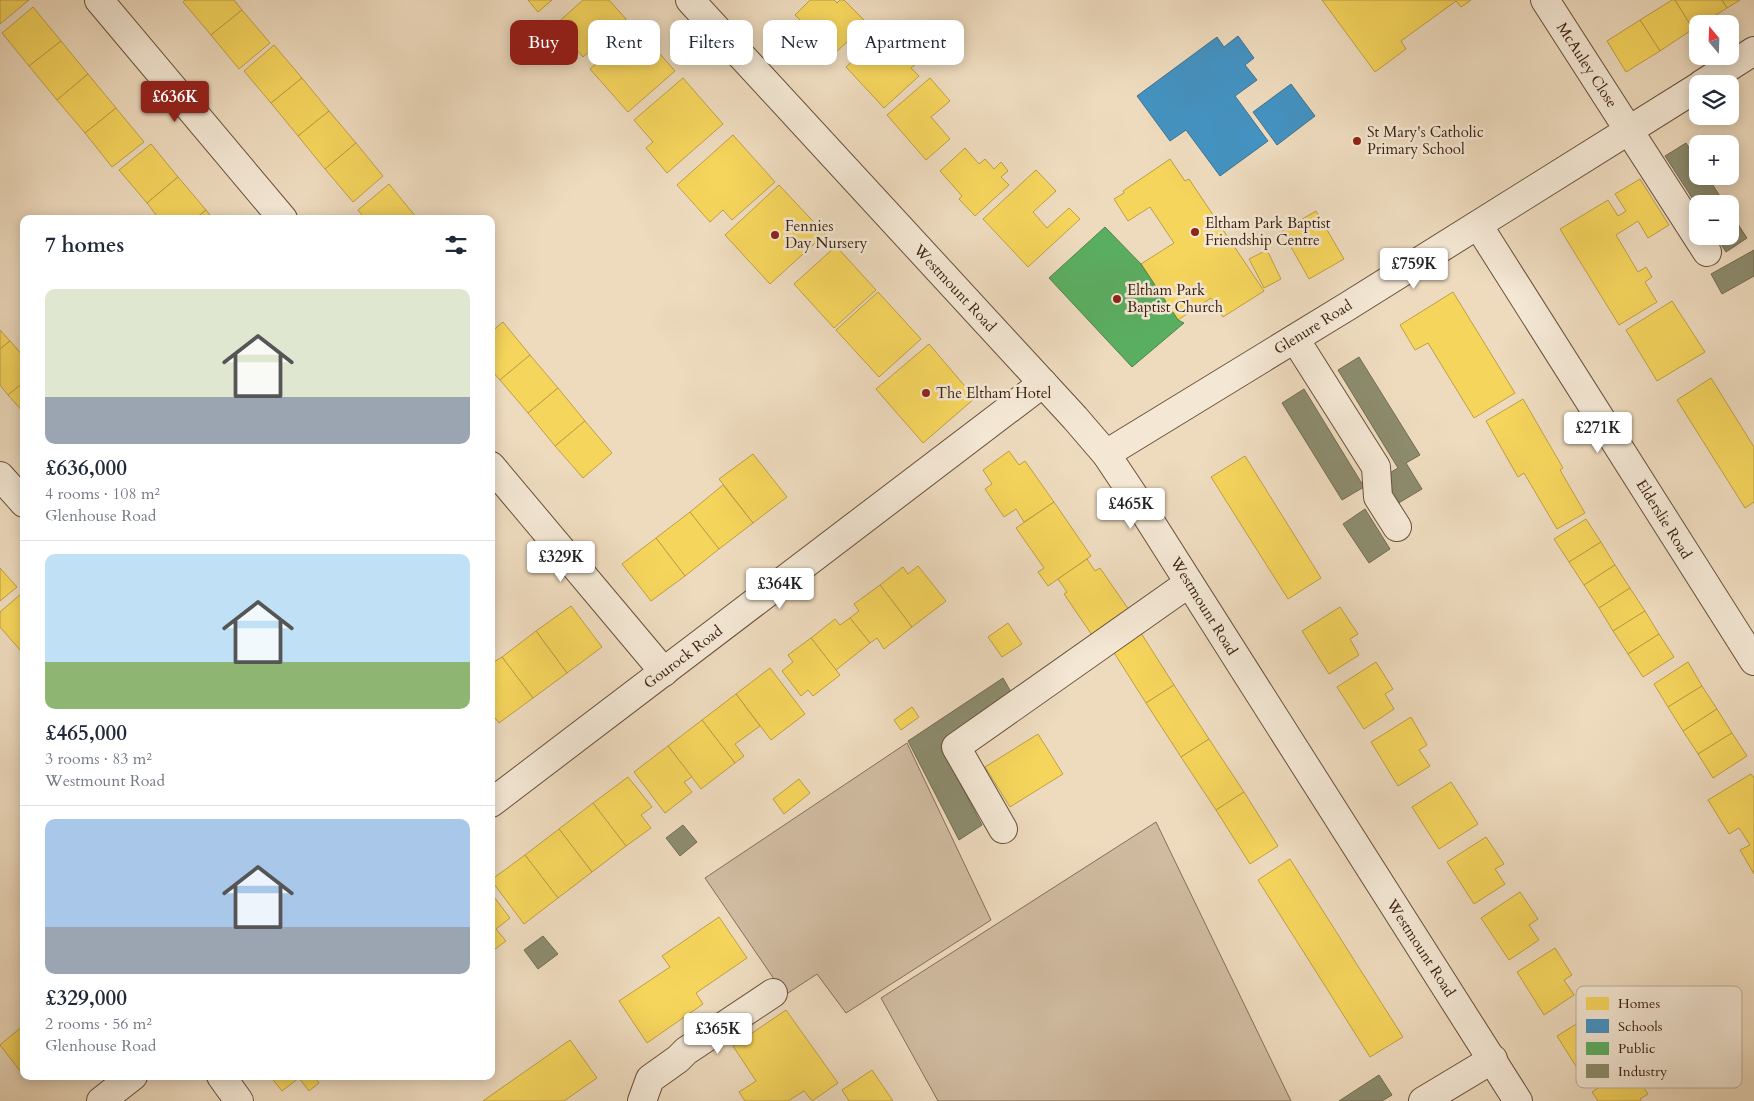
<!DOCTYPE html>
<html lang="en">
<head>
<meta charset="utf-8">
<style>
  body { margin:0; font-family:Cardo,serif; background:#f2f2f3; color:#1f2937; height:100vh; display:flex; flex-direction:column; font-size:19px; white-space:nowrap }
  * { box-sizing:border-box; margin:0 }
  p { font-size:16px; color:#747a83 }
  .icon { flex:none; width:28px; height:28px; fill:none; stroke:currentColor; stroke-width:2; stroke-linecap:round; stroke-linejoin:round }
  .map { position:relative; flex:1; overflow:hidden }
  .panel { position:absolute; left:20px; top:215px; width:475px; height:865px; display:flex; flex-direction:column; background:#fff; border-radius:10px; box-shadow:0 2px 12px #0003 }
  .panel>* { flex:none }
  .banner { position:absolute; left:510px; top:20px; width:475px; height:45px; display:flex; gap:10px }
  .needle { width:32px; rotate:341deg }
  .controls { position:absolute; left:1689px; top:15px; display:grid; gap:10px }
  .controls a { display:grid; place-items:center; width:50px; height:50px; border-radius:10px; background:#fff; box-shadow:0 2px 12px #0003; font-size:25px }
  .price { position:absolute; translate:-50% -42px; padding:0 11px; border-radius:5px; background:#fff; color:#222; font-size:16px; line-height:32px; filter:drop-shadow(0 1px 2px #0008) }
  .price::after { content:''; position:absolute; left:50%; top:30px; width:15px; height:11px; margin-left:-8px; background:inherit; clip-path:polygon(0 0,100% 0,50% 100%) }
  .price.on { background:#8f2418; color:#fff }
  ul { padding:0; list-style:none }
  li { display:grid; align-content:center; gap:10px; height:265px; padding:0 25px }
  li+li { border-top:1px solid #e0e1e3 }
  li span { display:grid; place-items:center; height:155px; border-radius:10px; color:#555 }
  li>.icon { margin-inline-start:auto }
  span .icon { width:90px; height:90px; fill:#fffc; stroke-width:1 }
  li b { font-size:21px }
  h2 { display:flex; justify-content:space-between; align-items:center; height:60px; padding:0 25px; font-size:21px }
  .tag { padding:0 18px; border-radius:10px; background:#fff; box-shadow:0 2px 12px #0003; font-size:18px; line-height:45px }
  .tag.on { background:#8f2418; color:#fff }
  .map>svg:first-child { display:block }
</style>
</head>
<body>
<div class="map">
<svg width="1754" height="1101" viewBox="0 0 1754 1101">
  <rect width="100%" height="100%" fill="#eedbbe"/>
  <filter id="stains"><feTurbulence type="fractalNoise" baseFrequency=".004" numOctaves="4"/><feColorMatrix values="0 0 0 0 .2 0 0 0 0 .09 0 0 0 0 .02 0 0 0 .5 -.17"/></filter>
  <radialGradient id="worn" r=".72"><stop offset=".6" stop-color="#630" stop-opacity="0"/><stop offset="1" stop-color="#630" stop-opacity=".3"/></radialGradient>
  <!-- green -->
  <g fill="#d0bba0" stroke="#866e58">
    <path d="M907 743 991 920 846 1013 817 974 785 995 705 878Z"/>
    <path d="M1156 822 1291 1101H938L881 998Z"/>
  </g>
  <!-- homes -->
  <g fill="#f6d55c" stroke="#be9f45">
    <path d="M0 0H29L0 24Z"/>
    <path d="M185 0H234L242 10 211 35 183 2Z"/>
    <path d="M528 0H552L538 12Z"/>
    <path d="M583 0H609L626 19 583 57 555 25Z"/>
    <path d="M810 0H834L837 3 840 0H844L867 23 834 54 795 15Z"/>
    <path d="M1322 0H1471L1461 7 1456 1 1401 41 1406 49 1375 72Z"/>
    <path d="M1672 0H1675L1693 29 1660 51 1640 20Z"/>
    <path d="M1675 0H1722L1727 8 1702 24H1698V27L1693 29Z"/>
    <path d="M1722 0H1740L1727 8Z"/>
    <path d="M33 7 61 41 29 66 2 33Z"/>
    <path d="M242 10 270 43 239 69 211 35Z"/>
    <path d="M1640 20 1660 51 1626 72 1607 41Z"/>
    <path d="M637 28 675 71 628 112 590 69Z"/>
    <path d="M61 41 88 74 57 100 29 66Z"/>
    <path d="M874 42 886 55 892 49 897 54 907 45 921 60 911 68 919 76 884 108 846 67Z"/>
    <path d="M274 45 302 78 271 103 244 71Z"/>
    <path d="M88 74 116 108 85 133 57 100Z"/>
    <path d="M302 78 329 111 298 136 271 103Z"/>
    <path d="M683 78 723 124 667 173 646 148 653 142 634 120Z"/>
    <path d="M930 78 950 101 931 117 950 139 926 160 887 115Z"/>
    <path d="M116 108 144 142 112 167 85 133Z"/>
    <path d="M329 111 356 143 325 169 298 136Z"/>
    <path d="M733 135 775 182 732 220 723 210 710 222 677 185Z"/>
    <path d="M356 143 383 176 353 202 325 169Z"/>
    <path d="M151 144 178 177 147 203 119 170Z"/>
    <path d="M965 148 979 164 985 159 994 169 1001 162 1008 171 1001 177 1009 185 975 216 959 199 962 196 940 171Z"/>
    <path d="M1170 159 1185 181 1189 179 1264 291 1223 317 1211 298 1178 320 1141 264 1174 243 1150 207 1128 221 1114 199 1124 193 1123 191Z"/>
    <path d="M1036 170 1056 191 1033 212 1047 228 1069 208 1080 219 1028 267 983 219Z"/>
    <path d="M178 177 206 210 195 219H159L147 203Z"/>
    <path d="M1640 179 1669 225 1648 238 1638 221 1616 235 1638 272 1646 267 1652 277 1645 282 1657 302 1619 325 1560 229 1608 200 1618 216 1626 211 1615 194Z"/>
    <path d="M389 184 416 217 414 219H365L358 210Z"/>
    <path d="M779 185 825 234 770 284 725 235Z"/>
    <path d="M206 210 213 219H195Z"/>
    <path d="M1316 211 1344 259 1309 279 1282 231Z"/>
    <path d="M836 246 876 290 834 328 794 284Z"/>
    <path d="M1267 250 1281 279 1264 288 1249 259Z"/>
    <path d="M878 292 921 339 879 377 836 330Z"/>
    <path d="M1453 292 1515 393 1474 418 1428 343 1415 350 1400 325Z"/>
    <path d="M1672 301 1705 352 1657 381 1626 330Z"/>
    <path d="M503 322 530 355 500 380 491 370V332Z"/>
    <path d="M0 330 10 341 0 349Z"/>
    <path d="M10 341 24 357V382L8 395 0 385V349Z"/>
    <path d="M929 344 975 398 923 443 876 389Z"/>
    <path d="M530 355 558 388 528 413 500 380Z"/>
    <path d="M1711 378 1754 447V502L1745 508 1677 400Z"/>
    <path d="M24 382V413L8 395Z"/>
    <path d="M558 388 585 421 555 446 528 413Z"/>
    <path d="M1523 399 1563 468 1560 470 1585 513 1557 529 1524 473 1518 477 1486 421Z"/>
    <path d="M585 421 612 453 583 478 555 446Z"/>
    <path d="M1009 451 1019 465 1025 461 1054 502 1024 522 1016 509 1004 517 985 489 992 484 983 470Z"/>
    <path d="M753 454 787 497 753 523 719 479Z"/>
    <path d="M1245 456 1321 578 1288 599 1211 477Z"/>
    <path d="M723 485 753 523 719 549 690 512Z"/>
    <path d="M1054 502 1091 556 1048 586 1038 572 1044 568 1016 528Z"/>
    <path d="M690 512 719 549 685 576 656 538Z"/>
    <path d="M1586 519 1601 542 1569 562 1554 539Z"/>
    <path d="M656 538 685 576 651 601 622 564Z"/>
    <path d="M1601 542 1615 565 1584 585 1569 562Z"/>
    <path d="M1087 559 1095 571 1100 568 1129 610 1092 635 1064 594 1067 592 1058 579Z"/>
    <path d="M1615 565 1630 588 1599 608 1584 585Z"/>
    <path d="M918 566 946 601 912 627 880 585 903 567 908 574Z"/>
    <path d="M0 568 17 587 0 601Z"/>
    <path d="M880 585 912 627 884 649 877 638 870 643 850 618 859 611 854 604Z"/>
    <path d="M1630 588 1645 611 1613 631 1599 608Z"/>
    <path d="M22 593 24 595V646L20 650 0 627V612Z"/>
    <path d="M571 606 602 647 567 673 536 631Z"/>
    <path d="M1340 607 1358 634 1350 639 1359 655 1329 674 1302 631Z"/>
    <path d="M1645 611 1659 634 1628 654 1613 631Z"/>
    <path d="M850 618 870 643 836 670 811 638 835 619 840 625Z"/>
    <path d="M1008 623 1022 644 1002 657 988 637Z"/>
    <path d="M1139 630 1174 685 1146 703 1111 648Z"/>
    <path d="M536 631 567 673 533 698 502 657Z"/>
    <path d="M1659 634 1674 657 1643 677 1628 654Z"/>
    <path d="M811 638 840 675 813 696 808 690 801 696 782 671 793 662 788 655Z"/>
    <path d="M502 657 533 698 499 723 491 713V664Z"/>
    <path d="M1376 662 1393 689 1385 694 1394 709 1364 729 1337 687Z"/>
    <path d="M1688 662 1702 686 1668 707 1654 684Z"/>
    <path d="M770 668 805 714 771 740 736 694Z"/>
    <path d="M1174 685 1209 739 1181 757 1146 703Z"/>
    <path d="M1702 686 1717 709 1683 731 1668 707Z"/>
    <path d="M736 694 760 726 735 744 744 756 735 763 702 720Z"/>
    <path d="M912 707 919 717 901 730 894 720Z"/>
    <path d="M1717 709 1732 733 1698 754 1683 731Z"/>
    <path d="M1411 717 1427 745 1419 750 1430 766 1398 786 1371 742Z"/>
    <path d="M702 720 735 763 701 789 668 746Z"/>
    <path d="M1732 733 1747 756 1713 778 1698 754Z"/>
    <path d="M1038 734 1063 774 1010 807 985 767Z"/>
    <path d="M1209 739 1244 792 1216 810 1181 757Z"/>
    <path d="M668 746 692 777 684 782 692 792 665 813 634 772Z"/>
    <path d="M1751 774 1754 778V874L1740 850 1750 845 1739 828 1729 834 1708 800Z"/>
    <path d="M628 777 652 807 641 815 651 828 626 846 593 803Z"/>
    <path d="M799 779 810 793 784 814 773 799Z"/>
    <path d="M1451 782 1478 824 1439 849 1412 807Z"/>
    <path d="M1244 792 1278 846 1250 864 1216 810Z"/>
    <path d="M593 803 626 846 592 872 559 829Z"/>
    <path d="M559 829 592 872 558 898 525 855Z"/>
    <path d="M1486 837 1504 864 1495 869 1505 884 1474 904 1447 862Z"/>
    <path d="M525 855 558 898 524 924 491 880Z"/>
    <path d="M1290 859 1403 1037 1370 1057 1258 880Z"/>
    <path d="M1520 892 1538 919 1529 925 1539 940 1509 960 1481 918Z"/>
    <path d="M491 893 510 918 496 929 506 941 491 952Z"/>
    <path d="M719 917 747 958 696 993 703 1004 647 1043 619 1001 670 967 662 956Z"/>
    <path d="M1555 948 1572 975 1564 980 1574 995 1544 1015 1517 972Z"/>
    <path d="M786 1010 838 1083 812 1101 804 1091 788 1101H745L739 1092 756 1081 733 1046Z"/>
    <path d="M1596 1012 1623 1054 1584 1079 1557 1036Z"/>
    <path d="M24 1025V1076L0 1045Z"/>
    <path d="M570 1040 597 1078 564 1101H483Z"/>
    <path d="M1631 1067 1648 1094 1640 1099 1641 1101H1598L1592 1092Z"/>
    <path d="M872 1070 893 1101H849L842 1090Z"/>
    <path d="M270 1076H314L319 1083 309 1091 299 1078 282 1091Z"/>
  </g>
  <!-- schools -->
  <g fill="#4393c3" stroke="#41718d">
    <path d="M1238 36 1254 58 1245 65 1257 80 1235 96 1268 141 1220 176 1186 130 1170 141 1137 96 1217 37 1224 47Z"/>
    <path d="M1291 84 1315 116 1277 145 1253 112Z"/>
  </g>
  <!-- public -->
  <path fill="#5aae61" stroke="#518448" d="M1105 227 1141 264 1178 320 1184 323 1132 367 1049 278Z"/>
  <!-- industry -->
  <g fill="#8c8c6e" stroke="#746c52">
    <path d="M1686 143 1698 161V176H1707L1725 204H1698V207L1665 156Z"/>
    <path d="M1730 212 1747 238 1726 252 1716 236H1730Z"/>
    <path d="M1754 250V276L1722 294 1711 274Z"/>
    <path d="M1359 357 1420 455 1406 463 1422 489 1397 504 1381 478 1398 468 1338 370Z"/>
    <path d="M1304 389 1364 487 1342 500 1282 403Z"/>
    <path d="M1365 509 1390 549 1369 563 1343 524Z"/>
    <path d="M1003 678 1015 699 941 747 982 825 959 840 908 741Z"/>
    <path d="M683 825 697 842 680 856 666 838Z"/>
    <path d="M543 936 558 954 538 969 524 950Z"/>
    <path d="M1379 1075 1392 1095 1382 1101H1339Z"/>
  </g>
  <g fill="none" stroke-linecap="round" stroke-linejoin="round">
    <defs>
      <g id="minor">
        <path d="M99 0 283 219"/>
        <path d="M690 0 1075 418 1106 454 1136 499 1518 1101"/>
        <path d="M1545 0 1707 252"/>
        <path d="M1702 84 1754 51"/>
        <path d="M1478 225 1754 661"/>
        <path d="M1295 339 1376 467 1378 497 1397 527"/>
        <path d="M1106 454 1348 306 1698 87"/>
        <path d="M491 466 664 672"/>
        <path d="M0 476 24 503"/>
        <path d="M491 803 1043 383"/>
        <path d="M1003 829 956 747 1189 583"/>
        <path d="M221 1076 239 1101"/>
        <path d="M101 1101 133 1076"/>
        <path d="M642 1101 650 1079 678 1059 686 1051 773 993"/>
        <path d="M1423 1101 1493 1059"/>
      </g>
    </defs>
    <!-- minor casing -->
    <use href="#minor" stroke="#68503b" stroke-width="30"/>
    <!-- minor -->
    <use href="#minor" stroke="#f4e8d5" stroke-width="28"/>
  </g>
  <!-- markers -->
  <g fill="#8f2418" stroke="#f4e8d5" stroke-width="2">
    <circle cx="1357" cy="141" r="5"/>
    <circle cx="1195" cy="232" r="5"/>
    <circle cx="775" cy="235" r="5"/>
    <circle cx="1117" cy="299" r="5"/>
    <circle cx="926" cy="393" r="5"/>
  </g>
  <g text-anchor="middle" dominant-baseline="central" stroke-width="5" stroke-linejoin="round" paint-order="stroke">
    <!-- street labels -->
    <g font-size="15" fill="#3c210f" stroke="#f4e8d5">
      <text transform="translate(1587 65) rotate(57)">McAuley Close</text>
      <text transform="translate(955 288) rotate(47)">Westmount Road</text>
      <text transform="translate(1313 327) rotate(-32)">Glenure Road</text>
      <text transform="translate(1664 519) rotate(58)">Elderslie Road</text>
      <text transform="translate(1204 606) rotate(58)">Westmount Road</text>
      <text transform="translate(683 657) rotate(-37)">Gourock Road</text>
      <text transform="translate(1421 948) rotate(57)">Westmount Road</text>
    </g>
    <!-- poi labels -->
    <g font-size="15" fill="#3c210f" stroke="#f4e8d5" text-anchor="start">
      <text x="1367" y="132">St Mary's Catholic<tspan x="1367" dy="17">Primary School</tspan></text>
      <text x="1205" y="223">Eltham Park Baptist<tspan x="1205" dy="17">Friendship Centre</tspan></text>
      <text x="785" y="226">Fennies<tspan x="785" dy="17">Day Nursery</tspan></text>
      <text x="1127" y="290">Eltham Park<tspan x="1127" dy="17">Baptist Church</tspan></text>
      <text x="936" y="393">The Eltham Hotel</text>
    </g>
  </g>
  <!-- legend -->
  <rect x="1576" y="986" width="166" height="102" rx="8" fill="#f4e8d5" stroke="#bdac9a" stroke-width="1"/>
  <rect x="1586" y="997" width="23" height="13" fill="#f6d55c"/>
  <rect x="1586" y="1019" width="23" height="14" fill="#4393c3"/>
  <rect x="1586" y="1042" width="23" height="13" fill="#5aae61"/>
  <rect x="1586" y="1064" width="23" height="14" fill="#8c8c6e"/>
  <g font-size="14" fill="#3c210f">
    <text x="1618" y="1008">Homes</text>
    <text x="1618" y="1031">Schools</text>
    <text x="1618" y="1053">Public</text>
    <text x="1618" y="1076">Industry</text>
  </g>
  <rect width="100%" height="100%" filter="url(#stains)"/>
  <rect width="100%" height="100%" fill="url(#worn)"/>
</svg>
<div class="controls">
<a><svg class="needle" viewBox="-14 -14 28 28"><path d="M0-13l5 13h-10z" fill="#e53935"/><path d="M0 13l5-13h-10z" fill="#747a83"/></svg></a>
<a><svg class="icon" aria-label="layers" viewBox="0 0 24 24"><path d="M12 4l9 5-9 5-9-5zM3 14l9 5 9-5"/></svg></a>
<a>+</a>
<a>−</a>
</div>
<b class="price on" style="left:175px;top:123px">£636K</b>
<b class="price" style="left:1414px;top:290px">£759K</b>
<b class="price" style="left:1598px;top:454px">£271K</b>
<b class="price" style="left:1131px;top:530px">£465K</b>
<b class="price" style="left:561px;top:583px">£329K</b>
<b class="price" style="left:780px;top:610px">£364K</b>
<b class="price" style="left:718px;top:1055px">£365K</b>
<div class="banner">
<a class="tag on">Buy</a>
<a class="tag">Rent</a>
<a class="tag">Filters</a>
<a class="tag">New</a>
<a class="tag">Apartment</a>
</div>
<section class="panel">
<h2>7 homes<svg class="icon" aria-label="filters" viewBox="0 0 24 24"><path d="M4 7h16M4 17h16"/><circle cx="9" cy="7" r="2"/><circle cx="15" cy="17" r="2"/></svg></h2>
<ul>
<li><span style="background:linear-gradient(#dfe7d0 70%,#9aa5b1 0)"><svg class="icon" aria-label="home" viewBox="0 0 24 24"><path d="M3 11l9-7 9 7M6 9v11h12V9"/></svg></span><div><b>£636,000</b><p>4 rooms · 108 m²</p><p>Glenhouse Road</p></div></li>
<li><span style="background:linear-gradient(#bfe0f5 70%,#8fb573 0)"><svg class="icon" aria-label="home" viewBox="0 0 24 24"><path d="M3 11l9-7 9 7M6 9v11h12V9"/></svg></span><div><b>£465,000</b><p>3 rooms · 83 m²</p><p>Westmount Road</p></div></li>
<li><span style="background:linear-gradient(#a9c7e8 70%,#9aa5b1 0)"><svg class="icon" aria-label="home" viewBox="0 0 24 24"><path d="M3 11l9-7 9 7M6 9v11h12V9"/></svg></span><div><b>£329,000</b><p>2 rooms · 56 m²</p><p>Glenhouse Road</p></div></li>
</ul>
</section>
</div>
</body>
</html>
